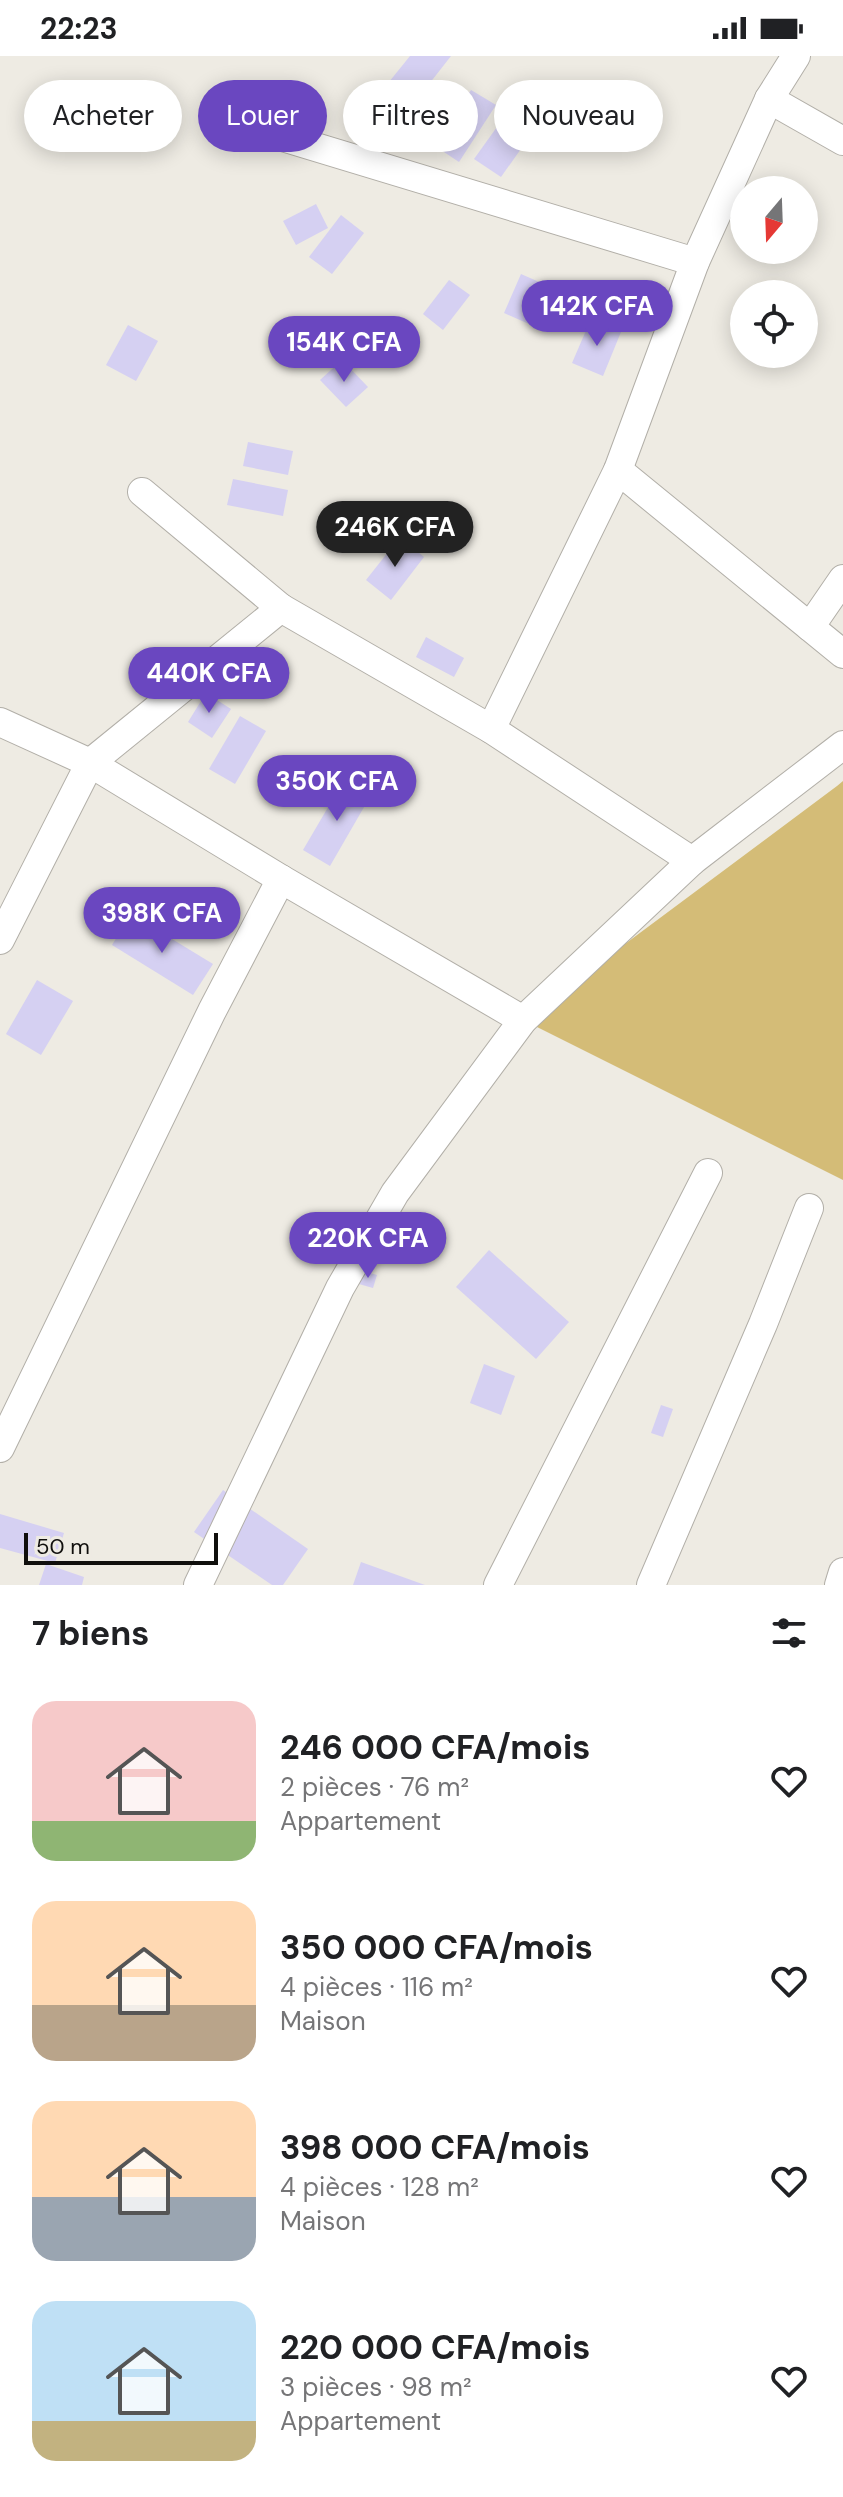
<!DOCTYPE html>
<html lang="fr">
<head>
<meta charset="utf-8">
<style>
  body { margin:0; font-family:"DM Sans",sans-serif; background:#f2f2f2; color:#202124; height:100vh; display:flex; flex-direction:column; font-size:30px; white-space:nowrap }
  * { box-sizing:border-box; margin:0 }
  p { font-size:26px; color:#757577 }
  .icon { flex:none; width:44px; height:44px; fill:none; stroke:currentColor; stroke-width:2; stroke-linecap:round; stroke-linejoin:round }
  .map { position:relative; height:1529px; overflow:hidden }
  .sheet { display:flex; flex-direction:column; background:#fff; flex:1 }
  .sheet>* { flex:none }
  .guide { position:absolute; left:24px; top:24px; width:796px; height:72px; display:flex; gap:16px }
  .needle { width:52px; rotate:199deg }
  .tools { position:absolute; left:730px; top:120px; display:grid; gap:16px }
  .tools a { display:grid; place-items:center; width:88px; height:88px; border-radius:50%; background:#fff; box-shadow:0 4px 20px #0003; font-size:40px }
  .scale { position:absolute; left:24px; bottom:20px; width:194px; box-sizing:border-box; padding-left:8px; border:4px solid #100f0d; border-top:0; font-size:22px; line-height:28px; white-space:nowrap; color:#100f0d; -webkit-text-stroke:6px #eeebe3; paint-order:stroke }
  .price { position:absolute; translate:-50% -68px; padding:0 18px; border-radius:28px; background:#6a47c0; color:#fff; font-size:26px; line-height:52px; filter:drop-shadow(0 2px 4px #0008) }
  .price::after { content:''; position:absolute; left:50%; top:48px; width:24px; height:18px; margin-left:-12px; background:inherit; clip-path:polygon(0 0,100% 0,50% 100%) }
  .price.active { background:#222; color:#fff }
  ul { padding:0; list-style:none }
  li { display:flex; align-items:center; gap:24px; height:200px; padding:0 32px }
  li span { display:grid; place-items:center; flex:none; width:224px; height:160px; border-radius:24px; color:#555 }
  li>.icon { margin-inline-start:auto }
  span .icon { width:96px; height:96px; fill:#fffc; stroke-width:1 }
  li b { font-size:34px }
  h2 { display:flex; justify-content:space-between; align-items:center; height:96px; padding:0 32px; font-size:34px }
  .tag { padding:0 28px; border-radius:36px; background:#fff; box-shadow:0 4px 20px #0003; font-size:28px; line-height:72px }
  .tag.active { background:#6a47c0; color:#fff }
  .status { display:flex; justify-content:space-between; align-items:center; height:56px; padding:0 40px; background:#fff; direction:ltr }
  .status svg { height:22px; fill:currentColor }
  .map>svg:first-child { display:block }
</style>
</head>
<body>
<div class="status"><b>22:23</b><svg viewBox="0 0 49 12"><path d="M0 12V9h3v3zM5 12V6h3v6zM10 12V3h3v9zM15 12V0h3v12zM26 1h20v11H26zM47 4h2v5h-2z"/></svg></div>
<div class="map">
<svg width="843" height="1529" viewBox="0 0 843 1529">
  <rect width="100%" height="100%" fill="#eeebe3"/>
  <!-- green -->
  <path fill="#d4bc77" d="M843 725V1124L523 964 837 730Z"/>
  <!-- building -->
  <g fill="#d5d0f2">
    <path d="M410 0H451L415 46 389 26Z"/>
    <path d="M471 34 496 49 459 106 435 90Z"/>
    <path d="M507 57 533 76 501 121 474 103Z"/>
    <path d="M316 148 328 172 296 189 283 165Z"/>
    <path d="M341 159 364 177 332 218 309 201Z"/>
    <path d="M521 218 546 229 529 268 504 257Z"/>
    <path d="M449 224 470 239 443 274 423 258Z"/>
    <path d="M591 263 621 276 603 320 572 307Z"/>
    <path d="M128 269 158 285 136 325 106 309Z"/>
    <path d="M342 304 368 331 346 351 320 324Z"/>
    <path d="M248 386 293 395 288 419 243 410Z"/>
    <path d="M233 423 288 434 283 460 227 449Z"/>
    <path d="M400 481 424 501 391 544 366 524Z"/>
    <path d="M426 581 464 602 454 621 416 601Z"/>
    <path d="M206 637 231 653 212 682 188 666Z"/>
    <path d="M240 660 266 675 235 728 209 713Z"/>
    <path d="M344 724 371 739 330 810 303 794Z"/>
    <path d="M131 858 213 908 193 939 112 889Z"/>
    <path d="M37 924 73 945 41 999 6 978Z"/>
    <path d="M489 1194 569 1266 536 1303 456 1231Z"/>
    <path d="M363 1215 377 1219 373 1232 359 1228Z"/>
    <path d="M484 1308 515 1320 501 1359 470 1347Z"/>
    <path d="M661 1349 673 1353 663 1381 651 1377Z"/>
    <path d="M223 1434 308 1493 283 1529H272L194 1476Z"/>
    <path d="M0 1458 64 1477 55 1507 0 1492Z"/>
    <path d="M361 1506 425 1529H353Z"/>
    <path d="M46 1508 84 1521 82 1529H39Z"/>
  </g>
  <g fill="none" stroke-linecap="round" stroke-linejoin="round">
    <defs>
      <g id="minor">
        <path d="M769 43 843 85"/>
        <path d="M243 69 695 206"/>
        <path d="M618 414 843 598"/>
        <path d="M142 436 281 552 491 673 692 805"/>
        <path d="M810 571 843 523"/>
        <path d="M0 666 90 707 281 823 523 964"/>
        <path d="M491 673 618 414 695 206 769 43 796 0"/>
        <path d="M0 884 90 707 281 552"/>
        <path d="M0 1392 212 955 281 823"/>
        <path d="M198 1529 340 1232 395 1137 523 964 692 805 843 689"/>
        <path d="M498 1529 708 1117"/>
        <path d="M651 1529 763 1268 809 1152"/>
        <path d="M839 1529 843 1516"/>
      </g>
    </defs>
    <!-- minor casing -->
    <use href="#minor" stroke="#b2afa8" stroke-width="30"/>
    <!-- minor -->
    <use href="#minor" stroke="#fff" stroke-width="28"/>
  </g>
</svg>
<div class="tools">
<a><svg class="needle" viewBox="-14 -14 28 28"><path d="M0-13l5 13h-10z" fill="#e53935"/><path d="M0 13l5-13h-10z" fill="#757577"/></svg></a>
<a><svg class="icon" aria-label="locate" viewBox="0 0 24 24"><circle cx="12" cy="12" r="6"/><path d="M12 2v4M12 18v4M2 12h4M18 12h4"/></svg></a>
</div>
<div class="scale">50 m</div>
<b class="price" style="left:597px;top:292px">142K CFA</b>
<b class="price" style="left:344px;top:328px">154K CFA</b>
<b class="price active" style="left:395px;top:513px">246K CFA</b>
<b class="price" style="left:209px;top:659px">440K CFA</b>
<b class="price" style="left:337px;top:767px">350K CFA</b>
<b class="price" style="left:162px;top:899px">398K CFA</b>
<b class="price" style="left:368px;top:1224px">220K CFA</b>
<div class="guide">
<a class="tag">Acheter</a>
<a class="tag active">Louer</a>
<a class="tag">Filtres</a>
<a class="tag">Nouveau</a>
</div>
</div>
<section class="sheet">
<h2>7 biens<svg class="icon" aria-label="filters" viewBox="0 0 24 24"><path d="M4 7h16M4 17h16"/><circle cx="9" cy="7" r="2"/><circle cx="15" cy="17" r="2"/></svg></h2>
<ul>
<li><span style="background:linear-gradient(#f6c9c9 75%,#8fb573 0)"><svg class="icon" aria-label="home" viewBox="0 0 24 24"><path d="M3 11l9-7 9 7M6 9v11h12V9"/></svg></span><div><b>246 000 CFA/mois</b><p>2 pièces · 76 m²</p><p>Appartement</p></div><svg class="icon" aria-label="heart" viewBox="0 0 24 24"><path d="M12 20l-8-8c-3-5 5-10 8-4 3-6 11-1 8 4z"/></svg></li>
<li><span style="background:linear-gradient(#ffd9b3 65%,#b9a48a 0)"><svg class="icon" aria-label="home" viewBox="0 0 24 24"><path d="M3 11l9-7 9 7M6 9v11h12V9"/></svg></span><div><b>350 000 CFA/mois</b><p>4 pièces · 116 m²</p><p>Maison</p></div><svg class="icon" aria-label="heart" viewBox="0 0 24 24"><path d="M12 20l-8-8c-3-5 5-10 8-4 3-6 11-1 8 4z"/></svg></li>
<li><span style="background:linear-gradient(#ffd9b3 60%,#9aa5b1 0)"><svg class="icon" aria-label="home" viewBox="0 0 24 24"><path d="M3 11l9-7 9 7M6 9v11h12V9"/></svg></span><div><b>398 000 CFA/mois</b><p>4 pièces · 128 m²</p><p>Maison</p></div><svg class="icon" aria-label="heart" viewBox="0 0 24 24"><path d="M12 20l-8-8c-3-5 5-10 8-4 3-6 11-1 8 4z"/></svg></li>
<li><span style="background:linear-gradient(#bfe0f5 75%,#c2b280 0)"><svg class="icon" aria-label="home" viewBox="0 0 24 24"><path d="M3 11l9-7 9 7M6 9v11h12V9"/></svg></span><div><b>220 000 CFA/mois</b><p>3 pièces · 98 m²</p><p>Appartement</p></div><svg class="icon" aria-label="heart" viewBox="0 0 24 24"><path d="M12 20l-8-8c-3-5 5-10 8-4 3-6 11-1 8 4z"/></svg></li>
</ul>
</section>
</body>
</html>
